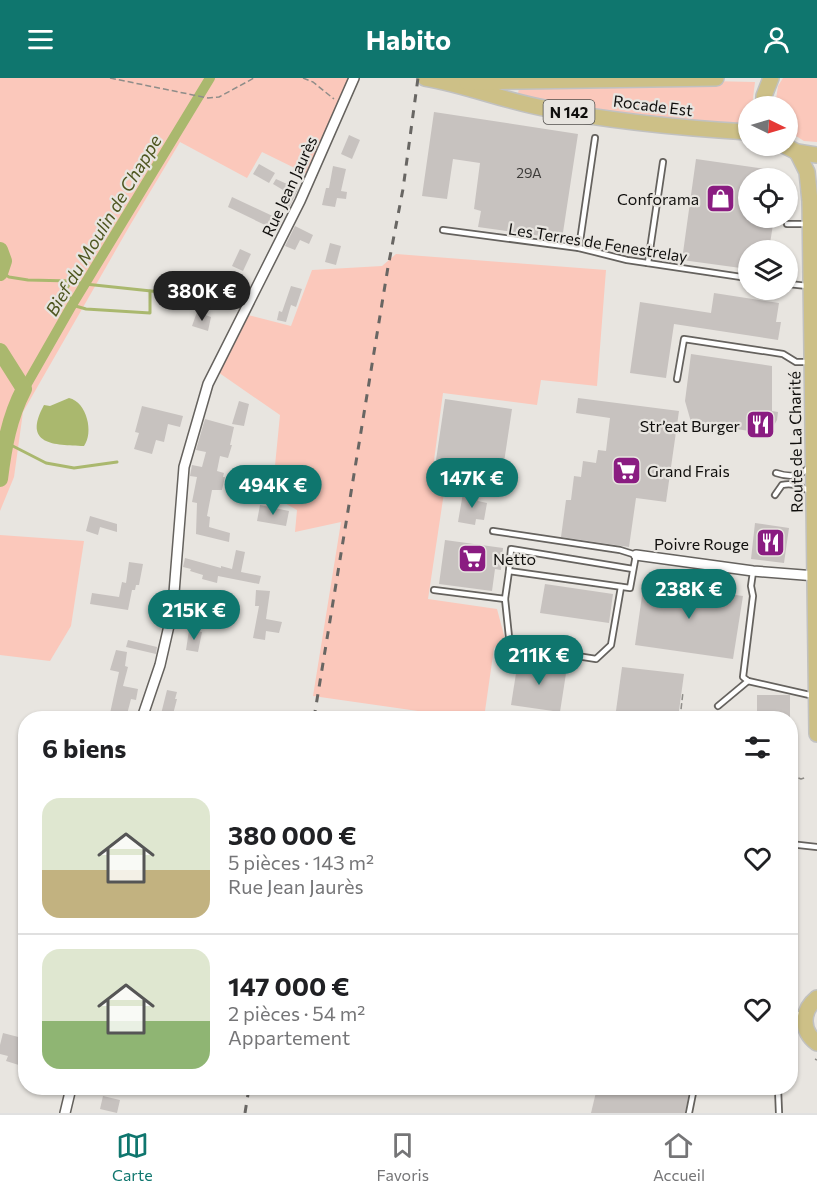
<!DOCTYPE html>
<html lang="fr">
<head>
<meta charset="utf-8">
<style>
  body { margin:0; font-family:Commissioner,sans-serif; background:#f6f6f6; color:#202124; height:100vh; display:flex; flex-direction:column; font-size:22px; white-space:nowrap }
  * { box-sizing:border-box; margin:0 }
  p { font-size:20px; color:#757577 }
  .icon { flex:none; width:33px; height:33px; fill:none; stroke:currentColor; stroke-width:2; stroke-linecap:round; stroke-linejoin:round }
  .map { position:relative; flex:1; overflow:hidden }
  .drawer { position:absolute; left:18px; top:633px; width:780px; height:384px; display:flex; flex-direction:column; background:#fff; border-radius:24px; box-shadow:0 2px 4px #0004 }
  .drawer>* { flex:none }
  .needle { width:39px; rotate:95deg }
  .buttons { position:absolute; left:738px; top:18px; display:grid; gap:12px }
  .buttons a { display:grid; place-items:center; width:60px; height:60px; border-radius:50%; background:#fff; box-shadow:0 2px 4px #0004; font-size:30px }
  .price { position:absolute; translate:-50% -51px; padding:0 14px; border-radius:21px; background:#0f766e; color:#fff; font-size:20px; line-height:39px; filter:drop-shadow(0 2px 3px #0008) }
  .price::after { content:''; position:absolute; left:50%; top:36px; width:18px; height:14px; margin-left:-9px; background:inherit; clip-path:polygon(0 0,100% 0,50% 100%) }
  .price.on { background:#222; color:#fff }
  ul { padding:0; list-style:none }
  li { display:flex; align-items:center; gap:18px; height:150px; padding:0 24px }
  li+li { border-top:2px solid #e0e0e0 }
  li span { display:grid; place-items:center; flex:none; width:168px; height:120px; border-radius:18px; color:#555 }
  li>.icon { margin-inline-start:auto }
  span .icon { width:72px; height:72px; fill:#fffc; stroke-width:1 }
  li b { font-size:26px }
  h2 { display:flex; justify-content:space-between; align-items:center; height:72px; padding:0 24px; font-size:26px }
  header { display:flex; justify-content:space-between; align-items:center; height:78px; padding:0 24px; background:#0f766e; color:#fff; font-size:27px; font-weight:700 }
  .dock { display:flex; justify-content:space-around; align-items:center; height:84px; border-top:2px solid #e0e0e0; background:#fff; font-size:16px; color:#757577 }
  .dock a { display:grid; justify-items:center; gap:3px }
  .dock .on { color:#0f766e }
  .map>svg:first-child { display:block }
</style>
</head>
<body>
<header><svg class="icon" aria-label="menu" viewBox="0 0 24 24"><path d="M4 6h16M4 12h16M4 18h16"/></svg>Habito<svg class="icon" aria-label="person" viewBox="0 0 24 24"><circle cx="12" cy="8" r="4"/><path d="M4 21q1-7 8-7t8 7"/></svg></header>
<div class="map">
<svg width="817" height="1035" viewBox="0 0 817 1035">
  <rect width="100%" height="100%" fill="#e8e5e0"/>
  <!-- green -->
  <g fill="#fbc8bb">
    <path d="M0 0H354L311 98 262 74 247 100 180 64 129 149 23 334 14 399 0 433Z"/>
    <path d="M783 0H817V64L804 63 788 53V28H775L778 8Z"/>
    <path d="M708 3 755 4 752 28H748V49L675 45 517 20 520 6Z"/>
    <path d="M396 176 606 192 597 308 541 302 537 327 443 315 431 405 445 408 428 521 497 531 505 561 494 570 484 640H467L313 618 341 444 295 454 297 432 272 418 280 337 215 292 244 236 291 248 312 192 382 188Z"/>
    <path d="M0 457 84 463 71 548 50 583 0 577Z"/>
  </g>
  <!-- water -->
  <path fill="#aab86e" d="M69 320C87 324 94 355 84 368 54 367 22 367 44 327L50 328Z"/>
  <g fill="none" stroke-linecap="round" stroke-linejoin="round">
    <!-- stream -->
    <g stroke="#aab86e" stroke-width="3">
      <path d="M1 194 9 199 28 202 71 203 85 206 170 215 190 225"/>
      <path d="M71 203 65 214 66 217 75 223"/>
      <path d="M72 227 86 231 150 235V213"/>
      <path d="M5 364 46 385 74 390 117 384"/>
    </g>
    <!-- canal -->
    <path stroke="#aab86e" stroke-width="10" d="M24 311 72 227 210 0"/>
    <!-- river -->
    <g stroke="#aab86e" stroke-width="16">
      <path d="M0 172 4 183 0 195"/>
      <path d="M0 273 24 311C9 340 4 369 0 401"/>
    </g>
  </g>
  <!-- building -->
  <g fill="#c7c2bf">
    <path d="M434 34 578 56 562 161 478 149 481 133 474 131 480 85 453 81 447 121 422 118Z"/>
    <path d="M349 57 360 62 352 81 341 76Z"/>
    <path d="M696 81 780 93 779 100H748V140H774L769 172H748V191L682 182Z"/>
    <path d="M259 86 275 95 269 105 253 96Z"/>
    <path d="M333 88 346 91 341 113 347 114 346 121 337 120 335 129 322 127 326 110H329Z"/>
    <path d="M276 101 298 111 287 134 281 130 288 115 273 106Z"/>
    <path d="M232 119 279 141 272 156 263 152 265 147 228 129Z"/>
    <path d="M295 148 313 157 309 166 300 162 295 172 285 168Z"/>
    <path d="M330 165 341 168 336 187 325 184Z"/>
    <path d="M240 171 251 176 243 193 232 188Z"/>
    <path d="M291 208 302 211 296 229 291 227 286 244 277 242 279 233 282 234Z"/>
    <path d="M714 215 779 225 776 244H781L778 262 674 246 666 300 630 295 640 224 711 235Z"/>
    <path d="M197 234 211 239 208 253 192 248Z"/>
    <path d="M691 276 772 288V333L778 334 777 342 769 356 691 344 685 323Z"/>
    <path d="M578 320 679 333 666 424 636 420 629 469 561 459 566 422H571L574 398 581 399 583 383 596 385 598 372 606 373 610 340 576 335Z"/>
    <path d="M445 321 512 331 503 391 436 382Z"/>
    <path d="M239 323 249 326 244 348 232 346Z"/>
    <path d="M142 328 183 338 180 349 168 346 164 364 156 362 152 376 134 371 139 355 135 354Z"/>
    <path d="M205 341 234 349 230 367H232L228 380 220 378 217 393 224 395 223 399H225L222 412H212L207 438 210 439 209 449 230 455 229 464 196 456 197 425 192 424 197 399 190 398 192 387 202 389 206 374 196 372Z"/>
    <path d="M463 415 479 417 478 423 487 425 484 442 476 441 475 447 458 444Z"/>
    <path d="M260 427 289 433 286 448 257 443Z"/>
    <path d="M90 438 117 446V454L100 449 98 457 86 453Z"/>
    <path d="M755 445 789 450 784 485 751 481Z"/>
    <path d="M445 462 503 470 501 492 495 491 492 513 439 506Z"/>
    <path d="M236 472 245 474 241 494 261 498 259 506 218 498 217 505 202 501 203 497 190 493 191 491 183 489 185 480 221 490V488L232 491Z"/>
    <path d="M129 484 143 486 139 507H136L135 512H132L128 532 90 526 92 515 119 519 122 504 126 505Z"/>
    <path d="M644 504 743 518 733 581 635 567Z"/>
    <path d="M545 506 613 516 609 545 540 535Z"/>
    <path d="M256 512 270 513 266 541 282 544 279 555 266 553 265 562 253 560 259 528H255Z"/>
    <path d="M208 513 231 517 229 528 198 525 196 539 184 537 185 524 180 523 181 515 207 519Z"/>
    <path d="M189 552 202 554 198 574 186 572Z"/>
    <path d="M128 562 157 569 156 576 126 569Z"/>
    <path d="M116 572 127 574 125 588 128 589 123 608 138 611 136 622 131 621 126 640H109L119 594 110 592Z"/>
    <path d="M525 583 567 589 560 634 511 627 517 589Z"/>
    <path d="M622 589 684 596 678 640H615Z"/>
    <path d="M167 612 177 614 175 621H177L172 640H160Z"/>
    <rect x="757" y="617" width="33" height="23"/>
    <path d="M3 955 26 961V974L22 988 6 983 8 978 0 976V967Z"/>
    <path d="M597 1010H690L685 1035H591Z"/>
    <path d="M103 1018 120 1022 117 1035 100 1031Z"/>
  </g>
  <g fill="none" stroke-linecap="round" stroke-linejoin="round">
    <defs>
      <g id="lane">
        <path d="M787 146H808"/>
        <path d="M443 152 579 170 627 182 748 200"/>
        <path d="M579 170 595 60"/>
        <path d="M648 185 663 84"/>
        <path d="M788 206 808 208"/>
        <path d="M677 301 684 261 783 276 796 284H808"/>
        <path d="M776 395C788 399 800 400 809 389"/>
        <path d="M775 417 782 407C792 405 802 408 810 414"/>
        <path d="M493 453 620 472 636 477 630 510 509 493 511 471 633 491"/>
        <path d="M753 494 751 508 753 518 743 599 748 603 814 618"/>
        <path d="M434 512 505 521 509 493"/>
        <path d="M505 521 509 559 514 568 596 581 611 567 621 509"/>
        <path d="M718 628 748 603"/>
        <path d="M790 766 817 769"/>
        <path d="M778 1010 779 1035"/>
        <path d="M689 1035 694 1010"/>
      </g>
      <g id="street">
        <path d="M636 477 753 493 816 498"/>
        <path d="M142 640 160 587 171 539 174 515 184 389 208 306 300 123 354 0"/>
        <path d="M790 937 804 940"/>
        <path d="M65 1035 71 1010"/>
      </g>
      <g id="primary">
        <path d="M425 0C467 7 507 24 549 31 615 44 682 50 748 54"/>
        <path d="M467 4 716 0"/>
        <path d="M764 28V18L771 0"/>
        <path d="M785 68 797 74 817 77"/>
        <path d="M797 74 807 94 810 123 817 656"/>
        <path d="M817 920C801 933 801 953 817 965"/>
      </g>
    </defs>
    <!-- lane casing -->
    <use href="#lane" stroke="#65625e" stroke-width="8"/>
    <!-- street casing -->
    <use href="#street" stroke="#65625e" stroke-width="12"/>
    <!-- primary casing -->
    <use href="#primary" stroke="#c1c1c0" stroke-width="18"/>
    <!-- path -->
    <g stroke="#8f8d89" stroke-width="1.5" stroke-dasharray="6 3" stroke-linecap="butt">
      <path d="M110 0 208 20 219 19 254 0"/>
      <path d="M303 0 313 4 334 21"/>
      <path d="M680 640 683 614"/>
      <path d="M790 697 801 701 807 699"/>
      <path d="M815 981 817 982"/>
    </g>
    <!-- lane -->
    <use href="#lane" stroke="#fff" stroke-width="4.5"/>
    <!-- street -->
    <use href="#street" stroke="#fff" stroke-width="9"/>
    <!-- primary -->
    <use href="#primary" stroke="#cdc087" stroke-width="15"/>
    <!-- rail -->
    <g stroke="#686663" stroke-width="3" stroke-dasharray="8 8" stroke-linecap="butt">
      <path d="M314 640 388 189 403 111 418 0"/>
      <path d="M245 1035 249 1010"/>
    </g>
  </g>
  <!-- icons -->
  <defs>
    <symbol id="shop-square" viewBox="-11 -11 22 22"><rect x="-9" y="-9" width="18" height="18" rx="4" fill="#8a1c81" stroke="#e8e5e0"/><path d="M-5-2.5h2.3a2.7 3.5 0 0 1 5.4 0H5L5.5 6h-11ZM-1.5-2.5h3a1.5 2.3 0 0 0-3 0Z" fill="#fff"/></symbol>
    <symbol id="restaurant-square" viewBox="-11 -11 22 22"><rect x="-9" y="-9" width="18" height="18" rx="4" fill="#8a1c81" stroke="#e8e5e0"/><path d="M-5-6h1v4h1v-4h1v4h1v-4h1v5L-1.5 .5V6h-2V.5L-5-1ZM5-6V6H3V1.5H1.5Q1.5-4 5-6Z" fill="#fff"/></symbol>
    <symbol id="supermarket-square" viewBox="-11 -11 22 22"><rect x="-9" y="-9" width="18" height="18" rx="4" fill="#8a1c81" stroke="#e8e5e0"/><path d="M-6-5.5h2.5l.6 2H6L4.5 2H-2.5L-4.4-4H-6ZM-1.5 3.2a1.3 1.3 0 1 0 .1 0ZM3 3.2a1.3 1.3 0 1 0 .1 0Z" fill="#fff"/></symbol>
  </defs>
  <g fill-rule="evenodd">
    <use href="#shop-square" x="704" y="104" width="33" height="33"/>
    <use href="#restaurant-square" x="744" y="330" width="33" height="33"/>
    <use href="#supermarket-square" x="610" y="376" width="33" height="33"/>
    <use href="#restaurant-square" x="754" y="448" width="33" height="33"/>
    <use href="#supermarket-square" x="456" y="464" width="33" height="33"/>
  </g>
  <g text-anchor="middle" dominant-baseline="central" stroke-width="4.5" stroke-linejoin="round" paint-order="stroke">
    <!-- number labels -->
    <g font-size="14" fill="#3e3c3a">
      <text x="529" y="94">29A</text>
    </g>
    <!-- shield labels -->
    <rect fill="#e8e5e0" stroke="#514f4c" stroke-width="1.5" x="543.5" y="22" width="51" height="24" rx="4.5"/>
    <g font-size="15" font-weight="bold" fill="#100f0d">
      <text x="569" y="34">N 142</text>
    </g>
    <!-- street labels -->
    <g font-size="16" fill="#100f0d" stroke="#e8e5e0">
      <text transform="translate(653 27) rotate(7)">Rocade Est</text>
      <text transform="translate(289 108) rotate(-65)">Rue Jean Jaurès</text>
      <text transform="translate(598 164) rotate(9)">Les Terres de Fenestrelay</text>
      <text transform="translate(795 364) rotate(-91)">Route de La Charité</text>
    </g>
    <!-- poi labels -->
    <g font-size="16" fill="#100f0d" stroke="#e8e5e0" text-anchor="end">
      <text x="699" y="120">Conforama</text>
      <text x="740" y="347">Str’eat Burger</text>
      <text x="647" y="392" text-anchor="start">Grand Frais</text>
      <text x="749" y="465">Poivre Rouge</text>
      <text x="493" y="480" text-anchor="start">Netto</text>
    </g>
    <!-- water labels -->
    <g font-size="18" font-style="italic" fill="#4e5620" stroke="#e8e5e0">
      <text transform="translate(103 147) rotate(-59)">Bief du Moulin de Chappe</text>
    </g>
  </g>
</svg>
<div class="buttons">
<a><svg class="needle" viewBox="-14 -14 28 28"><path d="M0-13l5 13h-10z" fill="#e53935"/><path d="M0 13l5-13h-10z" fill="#757577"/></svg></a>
<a><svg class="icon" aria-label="locate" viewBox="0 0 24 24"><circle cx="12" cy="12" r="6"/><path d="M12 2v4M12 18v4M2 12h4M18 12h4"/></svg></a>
<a><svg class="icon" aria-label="layers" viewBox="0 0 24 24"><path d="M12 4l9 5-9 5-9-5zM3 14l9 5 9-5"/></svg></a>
</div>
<b class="price on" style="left:202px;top:244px">380K €</b>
<b class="price" style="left:472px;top:431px">147K €</b>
<b class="price" style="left:273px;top:438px">494K €</b>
<b class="price" style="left:689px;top:542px">238K €</b>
<b class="price" style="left:194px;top:563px">215K €</b>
<b class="price" style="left:539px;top:608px">211K €</b>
<section class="drawer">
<h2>6 biens<svg class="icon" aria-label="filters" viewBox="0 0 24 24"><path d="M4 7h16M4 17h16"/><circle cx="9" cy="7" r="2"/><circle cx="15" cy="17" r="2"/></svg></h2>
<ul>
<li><span style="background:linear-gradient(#dfe7d0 60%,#c2b280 0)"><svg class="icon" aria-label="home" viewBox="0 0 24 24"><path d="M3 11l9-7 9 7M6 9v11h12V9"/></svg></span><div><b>380 000 €</b><p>5 pièces · 143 m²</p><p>Rue Jean Jaurès</p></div><svg class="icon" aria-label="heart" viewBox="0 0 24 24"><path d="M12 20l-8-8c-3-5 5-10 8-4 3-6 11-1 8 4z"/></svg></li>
<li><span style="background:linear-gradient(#dfe7d0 60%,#8fb573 0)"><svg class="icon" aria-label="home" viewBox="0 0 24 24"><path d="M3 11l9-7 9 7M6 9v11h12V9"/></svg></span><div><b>147 000 €</b><p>2 pièces · 54 m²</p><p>Appartement</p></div><svg class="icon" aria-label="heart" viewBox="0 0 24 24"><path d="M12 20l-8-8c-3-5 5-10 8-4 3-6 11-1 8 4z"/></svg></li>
</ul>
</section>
</div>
<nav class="dock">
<a class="on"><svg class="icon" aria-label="map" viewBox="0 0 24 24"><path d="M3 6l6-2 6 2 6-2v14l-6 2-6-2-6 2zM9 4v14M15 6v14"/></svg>Carte</a>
<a><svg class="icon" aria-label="saved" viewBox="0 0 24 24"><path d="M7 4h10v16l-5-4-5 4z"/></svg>Favoris</a>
<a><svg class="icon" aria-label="home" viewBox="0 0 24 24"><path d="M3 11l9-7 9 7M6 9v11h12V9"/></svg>Accueil</a>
</nav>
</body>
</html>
